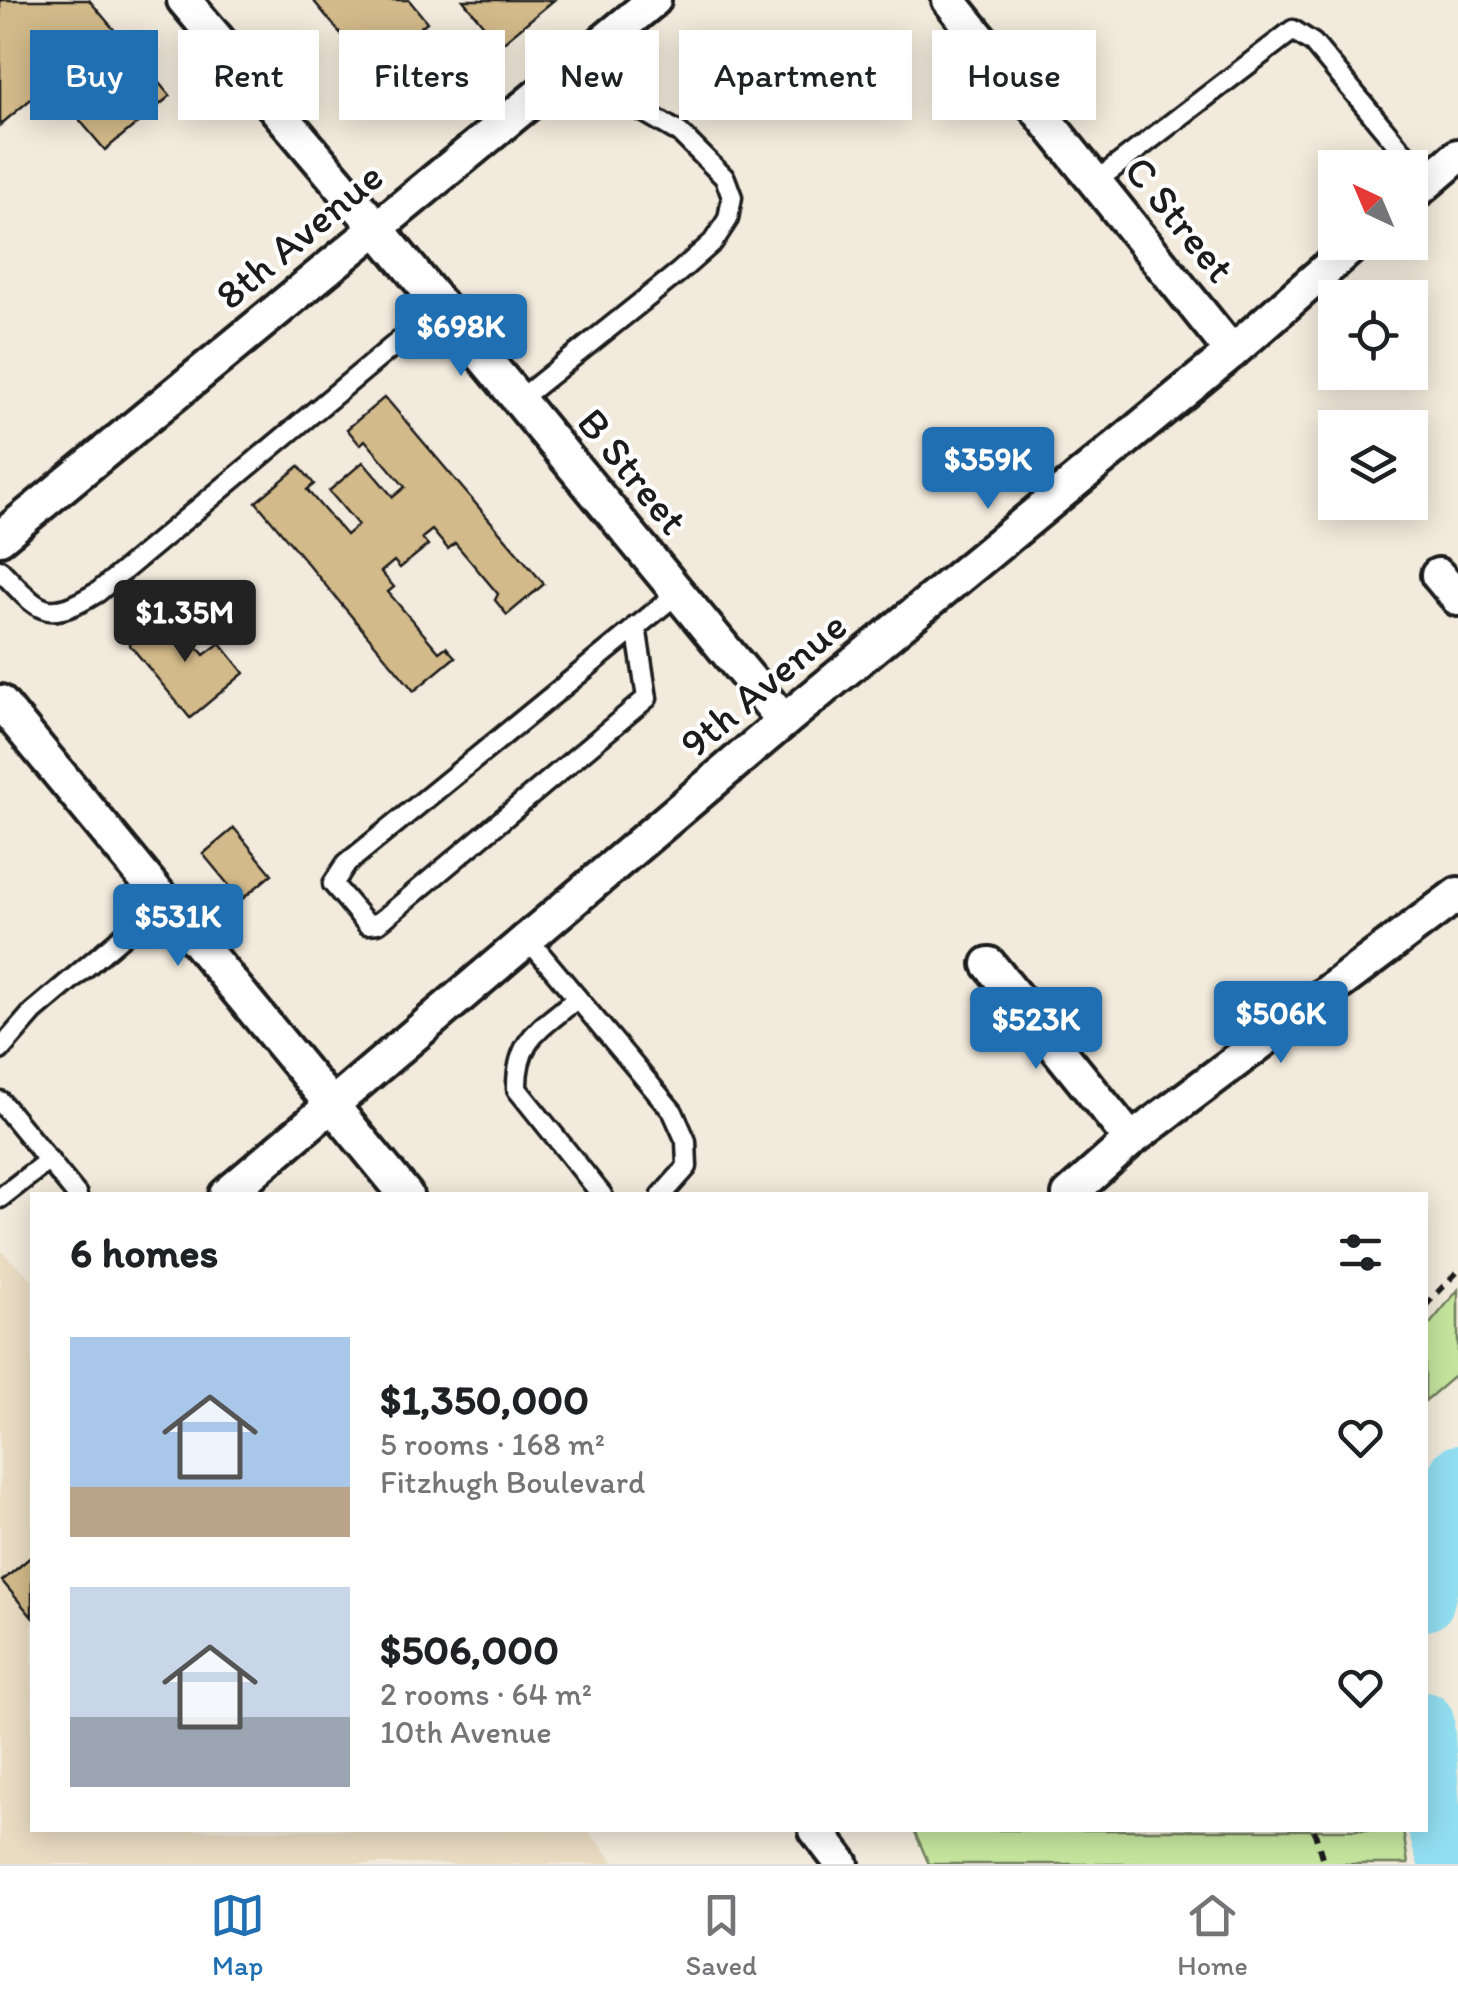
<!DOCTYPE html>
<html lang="en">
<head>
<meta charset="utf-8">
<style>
  body { margin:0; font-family:Itim,sans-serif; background:#f6f6f6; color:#202124; height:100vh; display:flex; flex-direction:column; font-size:38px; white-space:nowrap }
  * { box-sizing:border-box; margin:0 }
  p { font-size:32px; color:#757577 }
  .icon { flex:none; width:55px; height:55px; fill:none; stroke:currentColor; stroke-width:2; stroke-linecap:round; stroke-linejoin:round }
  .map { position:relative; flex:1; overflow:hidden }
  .drawer { position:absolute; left:30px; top:1192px; width:1398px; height:640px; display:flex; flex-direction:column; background:#fff; border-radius:0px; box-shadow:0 5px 25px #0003 }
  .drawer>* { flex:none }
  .top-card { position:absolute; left:30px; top:30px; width:1400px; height:90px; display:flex; gap:20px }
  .needle { width:65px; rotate:316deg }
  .fabs { position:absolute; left:1318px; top:150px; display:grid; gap:20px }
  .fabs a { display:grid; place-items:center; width:110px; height:110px; border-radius:0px; background:#fff; box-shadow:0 5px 25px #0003; font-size:50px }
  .price { position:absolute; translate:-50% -85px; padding:0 22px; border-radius:10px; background:#1f6fb2; color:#fff; font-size:32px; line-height:65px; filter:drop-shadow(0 2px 5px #0008) }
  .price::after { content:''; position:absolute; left:50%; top:60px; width:30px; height:22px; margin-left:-15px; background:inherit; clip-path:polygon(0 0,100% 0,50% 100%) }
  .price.current { background:#222; color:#fff }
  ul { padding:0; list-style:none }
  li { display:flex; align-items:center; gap:30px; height:250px; padding:0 40px }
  li span { display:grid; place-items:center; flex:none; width:280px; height:200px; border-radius:0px; color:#555 }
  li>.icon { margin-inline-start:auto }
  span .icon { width:120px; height:120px; fill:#fffc; stroke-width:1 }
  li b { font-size:42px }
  h2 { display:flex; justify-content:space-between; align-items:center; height:120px; padding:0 40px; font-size:42px }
  .tag { padding:0 35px; border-radius:0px; background:#fff; box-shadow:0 5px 25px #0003; font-size:35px; line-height:90px }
  .tag.current { background:#1f6fb2; color:#fff }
  .menu { display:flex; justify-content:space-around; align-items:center; height:140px; border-top:2px solid #e0e0e0; background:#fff; font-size:28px; color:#757577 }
  .menu a { display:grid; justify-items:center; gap:5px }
  .menu .current { color:#1f6fb2 }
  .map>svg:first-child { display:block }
</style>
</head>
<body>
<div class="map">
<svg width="1458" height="1864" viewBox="0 0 1458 1864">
  <rect width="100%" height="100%" fill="#f2eadc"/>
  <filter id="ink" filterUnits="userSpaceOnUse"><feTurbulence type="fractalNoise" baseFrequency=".01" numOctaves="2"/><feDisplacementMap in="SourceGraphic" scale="20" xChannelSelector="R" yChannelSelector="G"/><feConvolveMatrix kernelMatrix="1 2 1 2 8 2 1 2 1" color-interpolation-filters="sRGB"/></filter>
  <g filter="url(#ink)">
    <!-- built -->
    <path fill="#e9dcc3" d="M0 1250 32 1279V1830H587L616 1864H0Z"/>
    <!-- green -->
    <g fill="#c5e59e" stroke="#70805d" stroke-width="2.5">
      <path d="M1458 1290V1373L1425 1401V1330Z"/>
      <path d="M914 1830H1403L1408 1864H929Z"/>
    </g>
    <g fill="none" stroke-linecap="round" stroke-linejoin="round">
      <!-- river -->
      <g stroke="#91def0" stroke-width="58">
        <path d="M1425 1602 1458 1474"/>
        <path d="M1425 1721 1431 1808 1448 1864"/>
      </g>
    </g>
    <!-- building -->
    <g fill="#d3ba8a" stroke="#1c1c1c" stroke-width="2.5">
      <path d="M0 0H89L170 96 105 150 49 84 0 125Z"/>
      <path d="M313 0H409L427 22 370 69Z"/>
      <path d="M463 0H554L500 45Z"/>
      <path d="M385 397 544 584 507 615 495 600 498 594 455 543 448 549 432 530 422 538 428 545 400 568 394 561 381 572 394 587 388 592 439 652 446 647 455 657 414 691 256 502 299 466 314 484 307 490 346 535 358 525 329 491 363 462 393 497 405 487 365 440 360 445 347 429Z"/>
      <path d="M168 611 204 655 220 643 244 673 190 718 129 644Z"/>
      <path d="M234 828 272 874 241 900 203 854Z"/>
      <path d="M32 1556V1617L2 1581Z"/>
    </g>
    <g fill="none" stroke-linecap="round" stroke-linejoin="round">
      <defs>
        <g id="service">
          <path d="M1095 182 1293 30 1313 43 1427 181"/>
          <path d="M519 400 679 272 713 242 728 219 732 197 725 178 680 133 617 96 585 56"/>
          <path d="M0 570C40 611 44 625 98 592L441 306"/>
          <path d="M636 626 647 698 387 916 378 923 367 924 333 884 346 864 678 593"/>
          <path d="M527 938 673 1112 686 1141 687 1167 662 1195"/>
          <path d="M577 998C542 1029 516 1037 517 1089L602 1195"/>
          <path d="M0 1050 33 1012 163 902"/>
          <path d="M0 1101 77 1195"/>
          <path d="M0 1198 49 1160"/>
        </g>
        <g id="minor">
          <path d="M184 0 375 226 784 721"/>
          <path d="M949 0 1232 352"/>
          <path d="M1410 197 1458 156"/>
          <path d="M0 538 654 0"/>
          <path d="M1438 575 1458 599"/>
          <path d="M0 702 406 1195"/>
          <path d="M989 964 1131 1140"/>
          <path d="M226 1195 784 721 1232 352 1357 242"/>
          <path d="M1069 1195 1131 1140 1458 894"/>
          <path d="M816 1830 842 1864"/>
        </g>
      </defs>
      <!-- service casing -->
      <use href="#service" stroke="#1c1c1c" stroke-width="25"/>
      <!-- minor casing -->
      <use href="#minor" stroke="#1c1c1c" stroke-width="40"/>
      <!-- path -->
      <g stroke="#1c1c1c" stroke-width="6" stroke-dasharray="10 8" stroke-linecap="butt">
        <path d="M1425 1306 1458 1271"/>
        <path d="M1314 1830 1324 1864"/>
      </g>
      <!-- service -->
      <use href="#service" stroke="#fff" stroke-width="18"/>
      <!-- minor -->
      <use href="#minor" stroke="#fff" stroke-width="32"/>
    </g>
  </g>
  <g text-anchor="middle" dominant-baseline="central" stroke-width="8" stroke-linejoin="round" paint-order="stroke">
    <!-- street labels -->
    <g font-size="42" fill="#1c1c1c" stroke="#fff">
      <text transform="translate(1180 219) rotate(51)">C Street</text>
      <text transform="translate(299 235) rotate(-40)">8th Avenue</text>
      <text transform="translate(633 471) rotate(51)">B Street</text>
      <text transform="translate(763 684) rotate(-40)">9th Avenue</text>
    </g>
  </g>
</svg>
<div class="fabs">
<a><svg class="needle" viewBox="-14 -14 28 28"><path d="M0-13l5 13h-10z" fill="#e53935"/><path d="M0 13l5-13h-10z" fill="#757577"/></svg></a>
<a><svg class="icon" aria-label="locate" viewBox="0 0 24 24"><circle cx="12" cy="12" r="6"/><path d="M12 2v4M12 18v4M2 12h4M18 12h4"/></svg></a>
<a><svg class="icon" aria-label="layers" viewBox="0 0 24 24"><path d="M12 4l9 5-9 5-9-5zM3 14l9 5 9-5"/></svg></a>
</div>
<b class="price" style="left:461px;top:379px">$698K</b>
<b class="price" style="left:988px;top:512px">$359K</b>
<b class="price current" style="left:185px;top:665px">$1.35M</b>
<b class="price" style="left:178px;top:969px">$531K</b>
<b class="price" style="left:1281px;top:1066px">$506K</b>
<b class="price" style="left:1036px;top:1072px">$523K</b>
<div class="top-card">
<a class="tag current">Buy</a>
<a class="tag">Rent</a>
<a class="tag">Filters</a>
<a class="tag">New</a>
<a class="tag">Apartment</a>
<a class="tag">House</a>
</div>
<section class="drawer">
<h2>6 homes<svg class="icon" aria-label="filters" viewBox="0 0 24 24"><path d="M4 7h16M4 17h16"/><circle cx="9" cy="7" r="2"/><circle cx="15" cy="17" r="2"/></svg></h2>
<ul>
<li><span style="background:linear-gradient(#a9c7e8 75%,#b9a48a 0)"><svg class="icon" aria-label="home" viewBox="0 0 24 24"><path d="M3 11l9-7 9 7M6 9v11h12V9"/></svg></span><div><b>$1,350,000</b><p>5 rooms · 168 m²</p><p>Fitzhugh Boulevard</p></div><svg class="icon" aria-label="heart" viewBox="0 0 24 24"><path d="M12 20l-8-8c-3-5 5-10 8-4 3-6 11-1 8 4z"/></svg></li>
<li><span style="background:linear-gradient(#c9d6e8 65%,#9aa5b1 0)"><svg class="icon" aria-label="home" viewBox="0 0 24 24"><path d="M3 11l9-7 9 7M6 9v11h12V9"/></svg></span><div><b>$506,000</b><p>2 rooms · 64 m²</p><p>10th Avenue</p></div><svg class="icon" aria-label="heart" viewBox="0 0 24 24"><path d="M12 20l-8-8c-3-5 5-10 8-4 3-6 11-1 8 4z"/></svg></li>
</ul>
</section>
</div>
<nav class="menu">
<a class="current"><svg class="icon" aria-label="map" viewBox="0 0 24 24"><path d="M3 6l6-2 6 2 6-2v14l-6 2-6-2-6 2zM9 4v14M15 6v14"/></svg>Map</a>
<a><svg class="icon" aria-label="saved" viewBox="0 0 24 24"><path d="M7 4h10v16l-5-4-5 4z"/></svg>Saved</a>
<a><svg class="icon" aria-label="home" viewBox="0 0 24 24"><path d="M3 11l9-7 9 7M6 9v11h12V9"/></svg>Home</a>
</nav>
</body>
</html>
